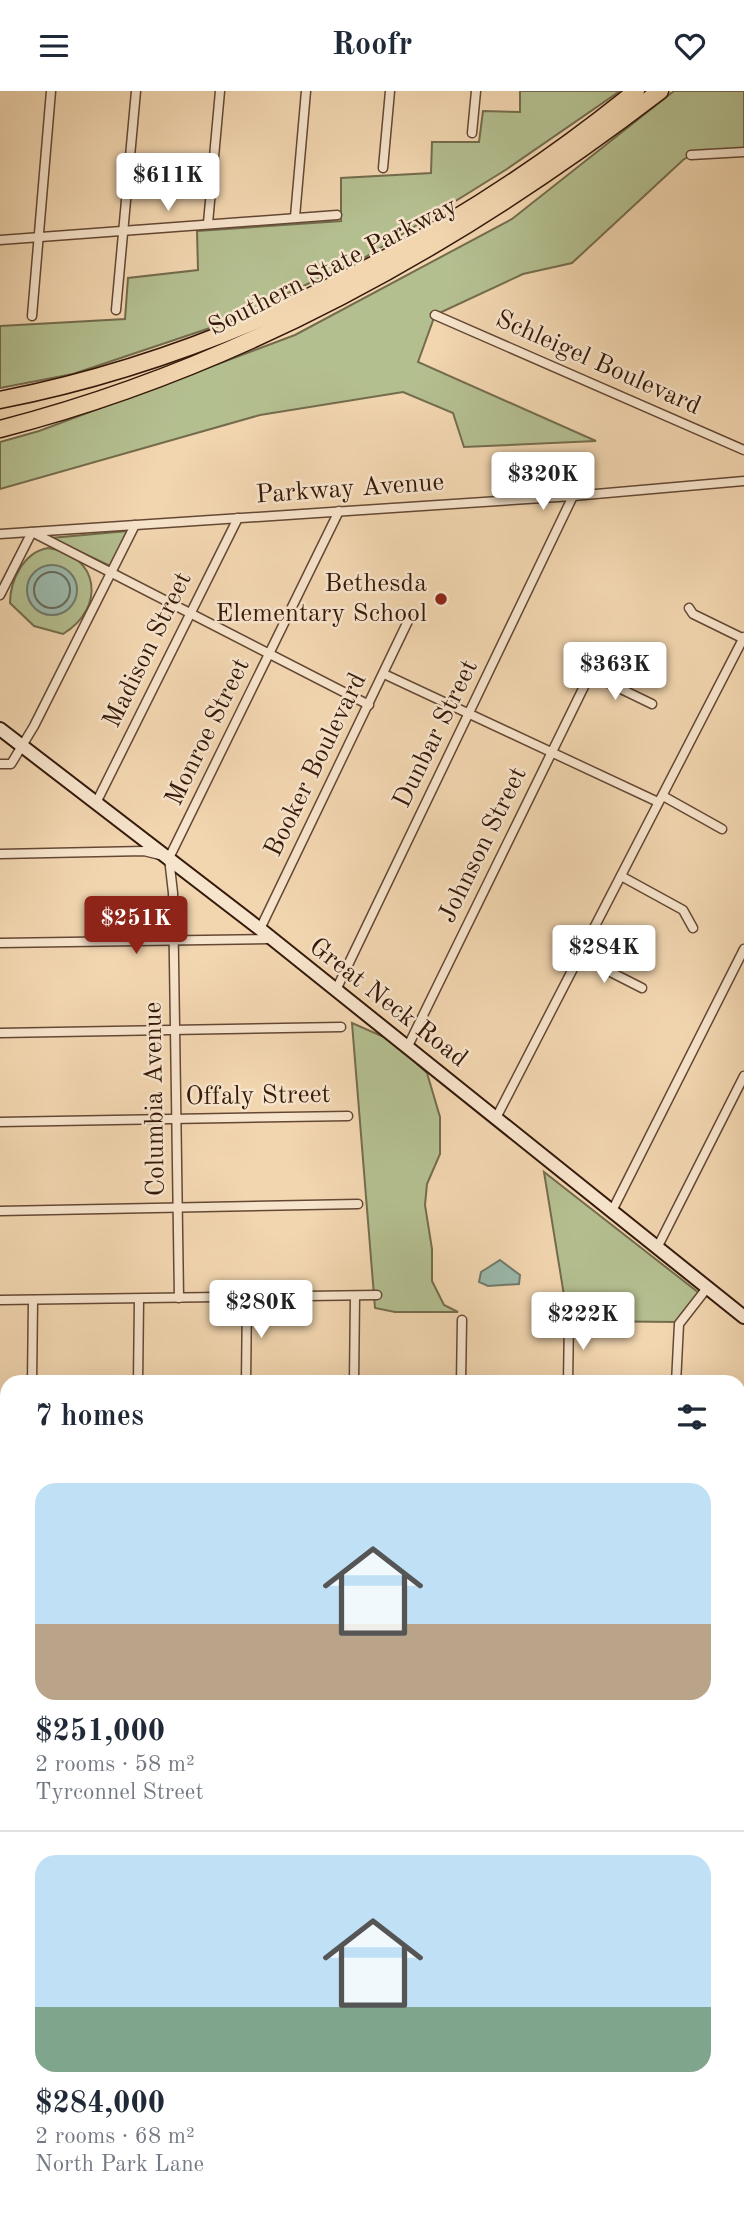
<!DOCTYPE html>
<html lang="en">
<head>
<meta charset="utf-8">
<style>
  body { margin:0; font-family:"Old Standard TT",serif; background:#f6f6f7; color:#1f2937; height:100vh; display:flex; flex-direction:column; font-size:26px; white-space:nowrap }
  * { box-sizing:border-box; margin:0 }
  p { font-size:23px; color:#747a83 }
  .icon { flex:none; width:38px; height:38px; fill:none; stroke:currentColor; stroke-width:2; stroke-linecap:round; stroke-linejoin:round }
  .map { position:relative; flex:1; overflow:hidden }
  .drawer { position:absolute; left:0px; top:1284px; width:746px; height:842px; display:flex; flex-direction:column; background:#fff; border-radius:21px 21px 0 0; box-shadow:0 7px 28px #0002 }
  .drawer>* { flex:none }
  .price { position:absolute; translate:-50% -60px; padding:0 16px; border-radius:7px; background:#fff; color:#222; font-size:23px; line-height:46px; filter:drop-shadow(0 2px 4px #0008) }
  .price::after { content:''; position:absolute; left:50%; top:42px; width:21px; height:16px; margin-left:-10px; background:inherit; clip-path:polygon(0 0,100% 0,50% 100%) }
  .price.active { background:#8f2418; color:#fff }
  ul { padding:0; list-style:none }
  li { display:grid; align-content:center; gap:14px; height:371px; padding:0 35px }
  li+li { border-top:2px solid #e0e1e3 }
  li span { display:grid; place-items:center; height:217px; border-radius:21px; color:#555 }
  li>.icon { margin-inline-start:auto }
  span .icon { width:126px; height:126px; fill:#fffc; stroke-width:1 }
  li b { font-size:30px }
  h2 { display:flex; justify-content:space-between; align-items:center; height:84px; padding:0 35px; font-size:30px }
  header { display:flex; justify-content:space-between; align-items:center; height:91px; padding:0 35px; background:#fff; font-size:32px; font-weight:700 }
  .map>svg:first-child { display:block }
</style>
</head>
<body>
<header><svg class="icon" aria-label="menu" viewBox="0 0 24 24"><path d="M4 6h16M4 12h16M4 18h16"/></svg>Roofr<svg class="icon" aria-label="heart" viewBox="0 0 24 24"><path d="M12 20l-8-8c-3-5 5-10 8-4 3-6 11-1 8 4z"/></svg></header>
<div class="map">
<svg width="744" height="2126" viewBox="0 0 744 2126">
  <rect width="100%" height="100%" fill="#f2d6b0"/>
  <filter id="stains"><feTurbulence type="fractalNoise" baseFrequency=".00286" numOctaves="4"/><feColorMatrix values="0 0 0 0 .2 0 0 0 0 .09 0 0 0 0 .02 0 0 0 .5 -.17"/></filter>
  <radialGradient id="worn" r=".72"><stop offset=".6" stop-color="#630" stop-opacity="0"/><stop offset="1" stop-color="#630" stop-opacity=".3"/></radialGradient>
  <!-- green -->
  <g fill="#b4bf90" stroke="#746c4d" stroke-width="2">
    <path d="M520 0H620L507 78 364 167 216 235 73 283 0 297V235L125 228 128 187 198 179 197 140 341 130V87L431 82 432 51H479L483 20 520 21Z"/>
    <path d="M674 0H744V59L694 62 683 69 572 172 523 183 435 224 418 271 596 350 464 356 453 322 403 301 260 324 0 398V351L39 340 295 244 512 128Z"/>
    <path d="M128 440 110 475 51 447Z"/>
    <path d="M48 457C100 464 106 517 63 543L34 535 10 512C10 489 24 461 48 457Z"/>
    <path d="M352 932 391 949 427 982 440 1026V1063L427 1093 425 1114 432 1158V1190L444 1214 458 1221H395L375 1217Z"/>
    <path d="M544 1081 699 1202 677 1231 575 1230 567 1223Z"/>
    <path d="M143 2119H510L509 2126H142Z"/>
  </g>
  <!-- water -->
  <g fill="#9bb9ac" stroke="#72796b" stroke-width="2">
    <circle cx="52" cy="499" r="25"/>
    <path d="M500 1169 520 1184 519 1193 488 1195 479 1191 481 1181Z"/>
  </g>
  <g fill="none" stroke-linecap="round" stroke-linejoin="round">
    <!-- shore -->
    <circle stroke="#68695b" stroke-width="2" cx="52" cy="499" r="18"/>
    <defs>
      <g id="minor">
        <path d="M472 42 476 0"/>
        <path d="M691 64 744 61"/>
        <path d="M383 77 390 0"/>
        <path d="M295 126 306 0"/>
        <path d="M208 132 220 0"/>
        <path d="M0 149 337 124"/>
        <path d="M116 219 136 0"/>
        <path d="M435 224 744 359"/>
        <path d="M32 225 51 0"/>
        <path d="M0 443 573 405 744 390"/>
        <path d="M0 504 32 441 369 614"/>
        <path d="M689 517 693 523 744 548"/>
        <path d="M384 583 658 711"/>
        <path d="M590 583 652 613"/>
        <path d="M0 673H11L34 635 135 434"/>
        <path d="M663 705 722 738"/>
        <path d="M97 710 238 427"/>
        <path d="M0 763 144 760 160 764"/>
        <path d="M169 767 173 802 179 1207"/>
        <path d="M169 767 339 420"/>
        <path d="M621 785 683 819 693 837"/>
        <path d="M260 838 409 528"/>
        <path d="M0 852 271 848"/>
        <path d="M579 865 642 897"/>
        <path d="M336 899 573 405"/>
        <path d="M0 942 341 936"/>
        <path d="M408 955 596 571"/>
        <path d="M496 1027 744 546"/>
        <path d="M0 1031 348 1025"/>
        <path d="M0 1120 358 1113"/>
        <path d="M612 1120 744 858"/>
        <path d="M657 1157 744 985"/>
        <path d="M0 1209 377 1204"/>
        <path d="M32 1292 33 1209"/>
        <path d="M138 1292 139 1208"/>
        <path d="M246 1292 247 1206"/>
        <path d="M354 1292 355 1205"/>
        <path d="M461 1292 462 1229"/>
        <path d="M568 1292 569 1229"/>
        <path d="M676 1292 679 1233 707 1197"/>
        <path d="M0 1319H7"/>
        <path d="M0 1425H7"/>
        <path d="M0 1532 7 1533"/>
        <path d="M0 1639H7"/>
        <path d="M738 1645H744"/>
        <path d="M738 1721 744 1723"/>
        <path d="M0 1736H7"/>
        <path d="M738 1808 744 1810"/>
        <path d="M0 1871H7"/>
        <path d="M738 1895 744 1896"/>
        <path d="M738 1982 744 1984"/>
        <path d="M550 2119 584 2126"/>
        <path d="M640 2126 641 2119"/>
      </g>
      <path id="secondary" d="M0 638 260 838 744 1226"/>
      <g id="motorway">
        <path d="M0 309C230 264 455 147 636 0"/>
        <path d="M0 338C242 276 463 151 660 0"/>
      </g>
    </defs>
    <!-- minor casing -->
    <use href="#minor" stroke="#644834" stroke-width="11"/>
    <!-- secondary casing -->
    <use href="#secondary" stroke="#34190a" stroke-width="16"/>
    <!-- motorway casing -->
    <use href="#motorway" stroke="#34190a" stroke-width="19"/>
    <!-- minor -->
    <use href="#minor" stroke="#f7e4cc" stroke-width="8"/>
    <!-- secondary -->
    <use href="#secondary" stroke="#f7e4cc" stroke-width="12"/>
    <!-- motorway -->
    <use href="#motorway" stroke="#f2d6b0" stroke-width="16"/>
  </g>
  <!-- markers -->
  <circle fill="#8f2418" stroke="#f7e4cc" stroke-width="2.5" cx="441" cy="508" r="7"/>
  <g text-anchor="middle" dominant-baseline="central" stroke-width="5" stroke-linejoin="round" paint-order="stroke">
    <!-- street labels -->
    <g font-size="26" fill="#34190a" stroke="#f7e4cc">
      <text transform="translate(333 176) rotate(-27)">Southern State Parkway</text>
      <text transform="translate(598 272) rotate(24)">Schleigel Boulevard</text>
      <text transform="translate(350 398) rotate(-4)">Parkway Avenue</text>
      <text transform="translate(148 559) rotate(-64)">Madison Street</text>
      <text transform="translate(208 641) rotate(-64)">Monroe Street</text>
      <text transform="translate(436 643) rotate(-64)">Dunbar Street</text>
      <text transform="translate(316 674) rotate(-64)">Booker Boulevard</text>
      <text transform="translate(483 754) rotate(-64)">Johnson Street</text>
      <text transform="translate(388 912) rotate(38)">Great Neck Road</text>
      <text transform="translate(258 1005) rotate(-1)">Offaly Street</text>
      <text transform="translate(155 1008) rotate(-91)">Columbia Avenue</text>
    </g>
    <!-- poi labels -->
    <g font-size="26" fill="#34190a" stroke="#f7e4cc" text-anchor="end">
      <text x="427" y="493">Bethesda<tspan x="427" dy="30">Elementary School</tspan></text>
    </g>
  </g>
  <rect width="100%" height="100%" filter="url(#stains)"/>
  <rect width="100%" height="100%" fill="url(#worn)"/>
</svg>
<b class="price" style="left:168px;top:122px">$611K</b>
<b class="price" style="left:543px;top:421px">$320K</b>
<b class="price" style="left:615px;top:611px">$363K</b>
<b class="price active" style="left:136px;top:865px">$251K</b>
<b class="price" style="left:604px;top:894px">$284K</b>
<b class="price" style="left:261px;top:1249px">$280K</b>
<b class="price" style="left:583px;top:1261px">$222K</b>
<section class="drawer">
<h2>7 homes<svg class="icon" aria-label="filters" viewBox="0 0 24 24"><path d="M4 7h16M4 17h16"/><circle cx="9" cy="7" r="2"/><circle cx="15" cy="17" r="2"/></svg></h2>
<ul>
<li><span style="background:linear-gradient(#bfe0f5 65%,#b9a48a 0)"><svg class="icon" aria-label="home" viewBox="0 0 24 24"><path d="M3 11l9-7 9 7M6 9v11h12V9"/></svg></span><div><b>$251,000</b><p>2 rooms · 58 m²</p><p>Tyrconnel Street</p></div></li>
<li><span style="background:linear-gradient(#bfe0f5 70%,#7fa58c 0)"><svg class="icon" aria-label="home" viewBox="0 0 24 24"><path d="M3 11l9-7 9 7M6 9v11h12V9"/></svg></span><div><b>$284,000</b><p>2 rooms · 68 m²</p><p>North Park Lane</p></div></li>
</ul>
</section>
</div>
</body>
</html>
